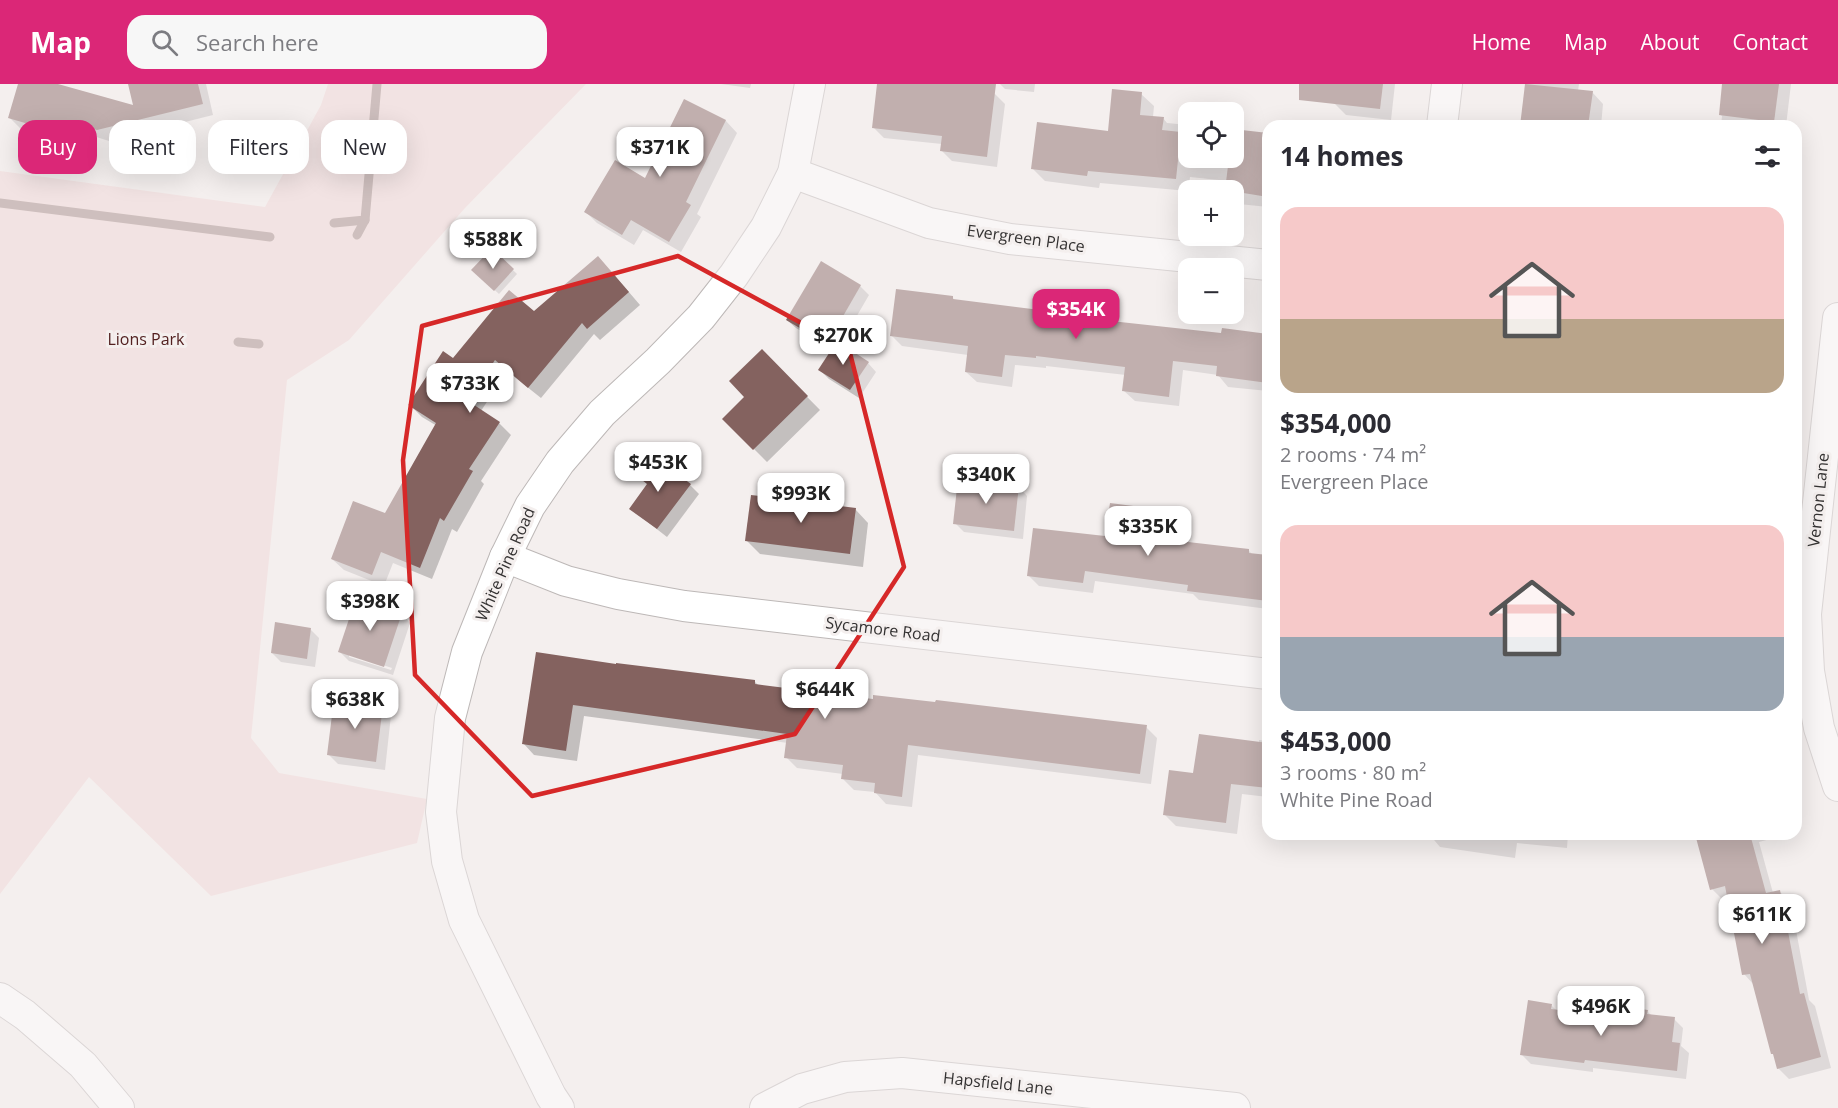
<!DOCTYPE html>
<html lang="en">
<head>
<meta charset="utf-8">
<style>
  body { margin:0; font-family:"Open Sans",sans-serif; background:#f7f7f7; color:#2b2b33; height:100vh; display:flex; flex-direction:column; font-size:22px; white-space:nowrap }
  * { box-sizing:border-box; margin:0 }
  p { font-size:20px; color:#7c7c81 }
  .icon { flex:none; width:33px; height:33px; fill:none; stroke:currentColor; stroke-width:2; stroke-linecap:round; stroke-linejoin:round }
  .map { position:relative; flex:1; overflow:hidden }
  .details { position:absolute; left:1262px; top:36px; width:540px; height:720px; display:flex; flex-direction:column; background:#fff; border-radius:18px; box-shadow:0 6px 24px #0002 }
  .details>* { flex:none }
  .banner { position:absolute; left:18px; top:36px; width:570px; height:54px; display:flex; gap:12px }
  .buttons { position:absolute; left:1178px; top:18px; display:grid; gap:12px }
  .buttons a { display:grid; place-items:center; width:66px; height:66px; border-radius:12px; background:#fff; box-shadow:0 6px 24px #0002; font-size:30px }
  .price { position:absolute; translate:-50% -51px; padding:0 14px; border-radius:12px; background:#fff; color:#222; font-size:20px; line-height:39px; filter:drop-shadow(0 2px 3px #0008) }
  .price::after { content:''; position:absolute; left:50%; top:36px; width:18px; height:14px; margin-left:-9px; background:inherit; clip-path:polygon(0 0,100% 0,50% 100%) }
  .price.current { background:#db2777; color:#fff }
  ul { padding:0; list-style:none }
  li { display:grid; align-content:center; gap:12px; height:318px; padding:0 18px }
  li span { display:grid; place-items:center; height:186px; border-radius:18px; color:#555 }
  li>.icon { margin-inline-start:auto }
  span .icon { width:108px; height:108px; fill:#fffc; stroke-width:1 }
  li b { font-size:26px }
  h2 { display:flex; justify-content:space-between; align-items:center; height:72px; padding:0 18px; font-size:26px }
  .tag { padding:0 21px; border-radius:18px; background:#fff; box-shadow:0 6px 24px #0002; font-size:21px; line-height:54px }
  .tag.current { background:#db2777; color:#fff }
  header { display:flex; align-items:center; gap:36px; box-sizing:border-box; height:84px; padding:0 30px; background:#db2777; color:#fff }
  header strong { font-size:28px }
  nav { display:flex; gap:33px; margin-inline-start:auto; font-size:21px }
  .search { width:420px; height:54px; background:#f7f7f7; display:flex; align-items:center; gap:15px; box-sizing:border-box; padding:0 21px; border-radius:18px; color:#7c7c81; font-size:22px }
  .map>svg:first-child { display:block }
</style>
</head>
<body>
<header>
<strong>Map</strong>
<div class="search"><svg class="icon" aria-label="search" viewBox="0 0 24 24"><circle cx="10" cy="10" r="6"/><path d="M15 15l6 6"/></svg>Search here</div>
<nav><a>Home</a><a>Map</a><a>About</a><a>Contact</a></nav>
</header>
<div class="map">
<svg width="1838" height="1024" viewBox="0 0 1838 1024">
  <rect width="100%" height="100%" fill="#f4efee"/>
  <!-- green -->
  <path fill="#f0d6d4" d="M328 0H586L465 124 349 256 287 296 251 654 279 689 427 715 417 759 211 812 89 693 0 810V87L265 123 321 21Z"/>
  <!-- shadow -->
  <g fill="#0003" fill-rule="evenodd">
    <path d="M19 0H52L135 23 129 0H206L213 31 109 57 87 50 84 63 21 45 10 34Z"/>
    <path d="M721 0H751L750 4Z"/>
    <path d="M878 0H935L994 9 1005 20 997 83 952 77 942 67V60L884 54 873 43Z"/>
    <path d="M1000 0H1035L1034 8 1005 5Z"/>
    <path d="M1336 0H1395L1391 36 1346 31 1334 19Z"/>
    <path d="M1526 0H1579L1578 7 1592 8 1603 20 1601 42H1521Z"/>
    <path d="M1731 0H1791L1786 42H1721L1722 32 1720 30Z"/>
    <path d="M1141 10 1154 22 1153 33 1163 34 1167 39 1188 41V74H1233V47L1268 51V123L1239 120 1233 114V106H1227L1228 97 1190 93 1188 107 1100 99 1099 104 1045 97 1033 85 1110 48Z"/>
    <path d="M685 17 726 37 737 49 697 130 701 133 681 168 643 146 634 161 597 139 586 128 646 96Z"/>
    <path d="M492 166 517 190 499 210 473 186Z"/>
    <path d="M821 179 860 202 869 211 840 261 868 279 876 288 859 314 829 295 820 286 833 266 796 244 787 236Z"/>
    <path d="M610 186 640 221 600 256 594 250 541 314 507 287 481 327 499 339 511 351 481 397 484 400 457 448 452 445 432 495 393 479 384 502 344 486 332 475 386 431 437 342 422 333 410 321 454 276Z"/>
    <path d="M953 214 955 217 1057 229 1111 233 1116 239 1223 251H1268V307L1228 303 1218 291 1183 286 1179 322 1135 317 1124 307 1126 291 1046 282V284L1015 281 1012 303 977 298 966 288 968 271 902 262 891 251Z"/>
    <path d="M762 267 820 326 767 378 724 335 746 313Z"/>
    <path d="M690 401 699 410 667 453 631 425Z"/>
    <path d="M1019 403 1027 412 1023 455 964 448 955 439Z"/>
    <path d="M855 425 868 439 863 483 760 470 747 457Z"/>
    <path d="M1156 427 1166 437 1164 456 1249 467 1253 471 1268 473V525L1199 516 1193 510 1095 497 1093 509 1039 502 1029 492 1106 454Z"/>
    <path d="M402 530 410 539 393 591 349 577 340 568ZM349 570 392 584 391 586 349 573Z"/>
    <path d="M311 546 319 554 315 583 281 578 272 569Z"/>
    <path d="M618 582 755 598 759 602 874 616 1146 643 1157 654 1151 700 918 671 912 723 886 720 875 708 854 706 843 695V690L797 684 786 673 788 659 584 632 577 677 534 671 523 659Z"/>
    <path d="M382 622 391 631 385 686 338 680 329 671Z"/>
    <path d="M1259 656 1268 657V713L1242 710 1237 750 1176 742 1165 731 1195 691 1259 659Z"/>
    <path d="M1429 750H1568L1567 764 1517 759 1515 774 1440 763Z"/>
    <path d="M1697 750H1773L1774 754 1759 758 1773 809 1780 808 1791 819 1809 916 1815 922 1831 984 1789 995 1778 984 1775 972 1773 970 1754 901 1744 890 1729 814 1723 816 1712 805Z"/>
    <path d="M1551 921 1558 928 1610 934 1647 927 1652 932 1674 935 1683 944 1681 962 1689 969 1686 995 1593 984V988L1531 980 1522 971Z"/>
  </g>
  <g fill="none" stroke-linecap="round" stroke-linejoin="round">
    <!-- stream -->
    <g stroke="#a08583" stroke-width="9">
      <path d="M0 119 270 153"/>
      <path d="M334 139 365 136 377 0"/>
      <path d="M357 151 365 136"/>
      <path d="M238 258 259 260"/>
    </g>
  </g>
  <!-- building -->
  <g fill="#84625f">
    <path d="M18 0H58L133 21 128 0H198L203 20 97 46 76 40 73 53 8 34Z"/>
    <path d="M877 0H996L987 73 940 67 942 52 872 44Z"/>
    <path d="M1299 0H1383L1380 25 1299 16Z"/>
    <path d="M1525 0 1593 7 1588 42H1520Z"/>
    <path d="M1722 0H1779L1774 38 1719 31Z"/>
    <path d="M1112 5 1142 8 1140 31 1164 33 1162 46 1181 48 1176 95 1088 87 1087 92 1031 85 1037 38 1108 47Z"/>
    <path d="M684 15 726 36 686 118 691 121 669 158 631 136 622 151 584 128 615 76 645 94Z"/>
    <path d="M1233 45 1268 49V113L1225 106 1229 74H1233Z"/>
    <path d="M492 164 514 185 494 207 471 186Z"/>
    <path d="M598 172 629 208 587 245 582 239 528 304 495 276 468 317 500 338 469 385 473 387 444 437 440 434 420 484 381 468 372 491 331 475 353 417 385 429 436 339 408 321 443 267 453 274 509 206 534 227Z"/>
    <path d="M821 177 861 201 827 260 786 236Z"/>
    <path d="M896 205 953 212V215L1056 228V226L1111 232V237L1221 249 1222 244 1268 250V299L1216 292 1217 282 1173 277 1169 313 1122 307 1125 283 1036 272V274L1005 271 1002 293 965 288 968 262 890 252Z"/>
    <path d="M837 257 869 278 850 306 818 286Z"/>
    <path d="M762 265 808 312 753 366 722 335 744 313 729 297Z"/>
    <path d="M652 372 691 400 657 445 629 425 647 400 637 392Z"/>
    <path d="M958 395 1019 401 1014 447 953 440Z"/>
    <path d="M751 411 856 424 850 470 745 457Z"/>
    <path d="M1110 419 1157 425 1153 454 1249 465V469L1268 471V517L1187 507 1188 501 1085 487 1083 499 1027 492 1033 444 1105 452Z"/>
    <path d="M356 514 402 529 384 583 338 568Z"/>
    <path d="M275 538 311 544 307 575 271 569Z"/>
    <path d="M536 568 616 580V579L755 596V600L873 615V611L935 618 936 616 1147 641 1140 690 908 661 902 713 874 709 875 699 841 695 843 681 784 674 787 650 573 621 566 667 522 660Z"/>
    <path d="M334 615 383 621 376 678 327 671Z"/>
    <path d="M1199 650 1268 659V704L1231 700 1226 739 1163 731 1169 686 1193 689Z"/>
    <path d="M1695 750H1750L1766 809 1780 806 1800 910 1804 909 1821 973 1777 985 1773 970H1771L1750 890 1742 891 1725 802 1710 806Z"/>
    <path d="M1528 916 1552 920 1551 925 1609 932 1610 921 1648 926 1647 930 1675 933 1672 958 1680 959 1677 987 1585 976 1584 979 1520 971Z"/>
  </g>
  <g fill="none" stroke-linecap="round" stroke-linejoin="round">
    <defs>
      <g id="minor">
        <path d="M1442 42 1447 0"/>
        <path d="M793 89 929 139 1010 155 1268 181"/>
        <path d="M1838 234 1806 530 1809 587 1819 644 1838 702"/>
        <path d="M505 473 566 497 618 510 684 522 1268 590"/>
        <path d="M0 914 25 931 83 981 119 1024"/>
        <path d="M559 1024 551 1012 464 836 447 777 441 728 450 634 467 568 505 473 530 422 560 378 602 329 658 277 701 233 734 191 766 143 793 89 810 0"/>
        <path d="M765 1024 802 1005 845 993 902 989 1235 1024"/>
      </g>
    </defs>
    <!-- minor casing -->
    <use href="#minor" stroke="#bdb8b7" stroke-width="32"/>
    <!-- minor -->
    <use href="#minor" stroke="#fff" stroke-width="30"/>
  </g>
  <!-- marked area -->
  <path d="M0 0H1838V1024H0ZM678 172 849 265 904 483 795 650 532 712 415 591 403 376 422 242Z" fill="#f4efee" fill-opacity=".55" fill-rule="evenodd"/>
  <path fill="none" stroke="#d62828" stroke-width="4.5" stroke-linejoin="round" d="M678 172 849 265 904 483 795 650 532 712 415 591 403 376 422 242Z"/>
  <g text-anchor="middle" dominant-baseline="central" stroke-width="6" stroke-linejoin="round" paint-order="stroke">
    <!-- street labels -->
    <g font-size="16" fill="#343232" stroke="#f4efee">
      <text transform="translate(1026 154) rotate(8)">Evergreen Place</text>
      <text transform="translate(1818 416) rotate(-84)">Vernon Lane</text>
      <text transform="translate(505 480) rotate(-66)">White Pine Road</text>
      <text transform="translate(883 545) rotate(7)">Sycamore Road</text>
      <text transform="translate(998 999) rotate(6)">Hapsfield Lane</text>
    </g>
    <!-- park labels -->
    <g font-size="16" fill="#532121" stroke="#f4efee">
      <text x="146" y="255">Lions Park</text>
    </g>
  </g>
</svg>
<div class="buttons">
<a><svg class="icon" aria-label="locate" viewBox="0 0 24 24"><circle cx="12" cy="12" r="6"/><path d="M12 2v4M12 18v4M2 12h4M18 12h4"/></svg></a>
<a>+</a>
<a>−</a>
</div>
<b class="price" style="left:660px;top:94px">$371K</b>
<b class="price" style="left:493px;top:186px">$588K</b>
<b class="price current" style="left:1076px;top:256px">$354K</b>
<b class="price" style="left:843px;top:282px">$270K</b>
<b class="price" style="left:470px;top:330px">$733K</b>
<b class="price" style="left:658px;top:409px">$453K</b>
<b class="price" style="left:986px;top:421px">$340K</b>
<b class="price" style="left:801px;top:440px">$993K</b>
<b class="price" style="left:1148px;top:473px">$335K</b>
<b class="price" style="left:370px;top:548px">$398K</b>
<b class="price" style="left:825px;top:636px">$644K</b>
<b class="price" style="left:355px;top:646px">$638K</b>
<b class="price" style="left:1762px;top:861px">$611K</b>
<b class="price" style="left:1601px;top:953px">$496K</b>
<div class="banner">
<a class="tag current">Buy</a>
<a class="tag">Rent</a>
<a class="tag">Filters</a>
<a class="tag">New</a>
</div>
<section class="details">
<h2>14 homes<svg class="icon" aria-label="filters" viewBox="0 0 24 24"><path d="M4 7h16M4 17h16"/><circle cx="9" cy="7" r="2"/><circle cx="15" cy="17" r="2"/></svg></h2>
<ul>
<li><span style="background:linear-gradient(#f6c9c9 60%,#b9a48a 0)"><svg class="icon" aria-label="home" viewBox="0 0 24 24"><path d="M3 11l9-7 9 7M6 9v11h12V9"/></svg></span><div><b>$354,000</b><p>2 rooms · 74 m²</p><p>Evergreen Place</p></div></li>
<li><span style="background:linear-gradient(#f6c9c9 60%,#9aa5b1 0)"><svg class="icon" aria-label="home" viewBox="0 0 24 24"><path d="M3 11l9-7 9 7M6 9v11h12V9"/></svg></span><div><b>$453,000</b><p>3 rooms · 80 m²</p><p>White Pine Road</p></div></li>
</ul>
</section>
</div>
</body>
</html>
